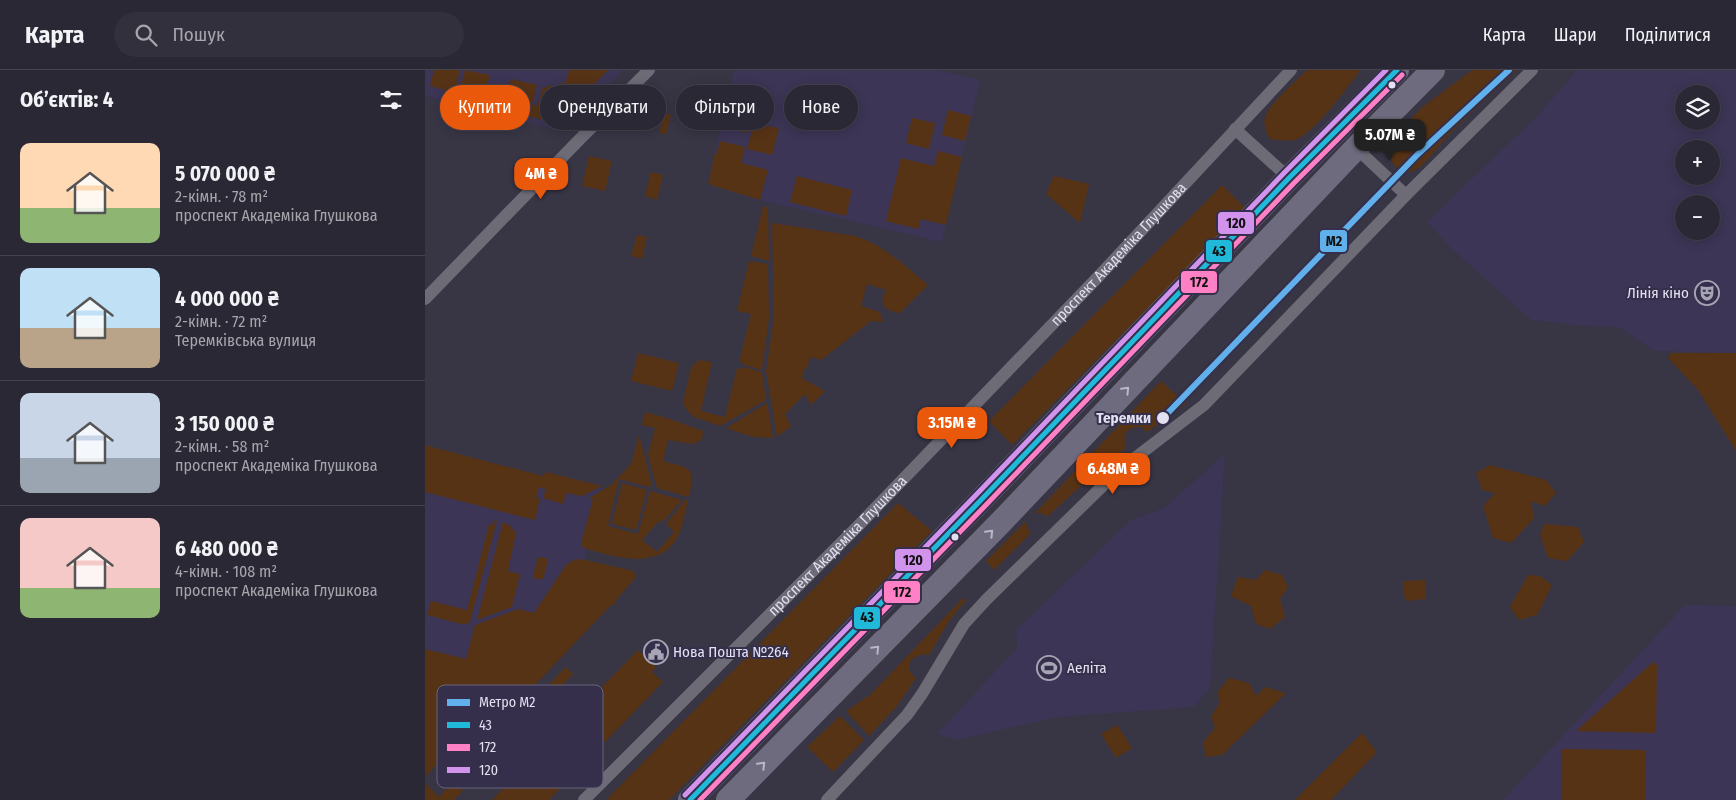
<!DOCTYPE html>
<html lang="uk">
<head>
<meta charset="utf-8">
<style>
  body { margin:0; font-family:"Fira Sans Condensed",sans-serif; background:#32303c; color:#f1f3f6; height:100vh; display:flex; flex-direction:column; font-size:19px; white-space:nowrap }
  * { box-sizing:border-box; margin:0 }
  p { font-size:16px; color:#a5a6ac }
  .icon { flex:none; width:28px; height:28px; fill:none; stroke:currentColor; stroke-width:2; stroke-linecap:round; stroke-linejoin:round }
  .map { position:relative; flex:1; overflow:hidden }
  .sheet { display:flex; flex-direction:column; background:#2a2834; width:425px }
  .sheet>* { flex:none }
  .banner { position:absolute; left:15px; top:15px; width:475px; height:45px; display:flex; gap:10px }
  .buttons { position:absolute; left:1250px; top:15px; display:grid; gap:10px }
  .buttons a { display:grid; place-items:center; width:45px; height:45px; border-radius:50%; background:#2a2834; box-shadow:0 2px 12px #0003,0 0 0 1px #46444f; font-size:25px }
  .price { position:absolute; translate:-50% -42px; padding:0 11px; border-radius:10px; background:#ea580c; color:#fff; font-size:16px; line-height:32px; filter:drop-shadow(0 1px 2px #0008) }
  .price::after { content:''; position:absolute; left:50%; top:30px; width:15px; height:11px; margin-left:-8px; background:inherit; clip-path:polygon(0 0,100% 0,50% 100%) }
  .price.selected { background:#222; color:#fff }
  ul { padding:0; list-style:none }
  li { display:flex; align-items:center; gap:15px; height:125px; padding:0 20px }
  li+li { border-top:1px solid #46444f }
  li span { display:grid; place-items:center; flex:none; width:140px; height:100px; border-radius:10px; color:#555 }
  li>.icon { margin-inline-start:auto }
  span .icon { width:60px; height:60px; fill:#fffc; stroke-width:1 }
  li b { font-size:21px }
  h2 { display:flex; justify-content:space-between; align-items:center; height:60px; padding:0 20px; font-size:21px }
  .tag { padding:0 18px; border-radius:22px; background:#2a2834; box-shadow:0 2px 12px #0003,0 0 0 1px #46444f; font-size:18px; line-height:45px }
  .tag.selected { background:#ea580c; color:#fff }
  header { display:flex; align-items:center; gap:30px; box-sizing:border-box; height:70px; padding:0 25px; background:#2a2834; border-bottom:1px solid #46444f }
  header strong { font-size:24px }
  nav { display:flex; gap:28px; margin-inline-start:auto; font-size:18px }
  .search { width:350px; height:45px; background:#32303c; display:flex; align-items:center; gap:12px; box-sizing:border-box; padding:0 18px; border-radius:28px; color:#a5a6ac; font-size:19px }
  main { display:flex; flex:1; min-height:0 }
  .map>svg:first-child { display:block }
</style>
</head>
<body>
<header>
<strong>Карта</strong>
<div class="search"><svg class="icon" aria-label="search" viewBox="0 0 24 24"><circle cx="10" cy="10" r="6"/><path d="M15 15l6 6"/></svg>Пошук</div>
<nav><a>Карта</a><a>Шари</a><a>Поділитися</a></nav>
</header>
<main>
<section class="sheet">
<h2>Об’єктів: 4<svg class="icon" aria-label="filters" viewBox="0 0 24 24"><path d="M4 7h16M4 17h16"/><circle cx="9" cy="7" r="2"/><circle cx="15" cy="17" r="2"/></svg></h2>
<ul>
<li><span style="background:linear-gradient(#ffd9b3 65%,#8fb573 0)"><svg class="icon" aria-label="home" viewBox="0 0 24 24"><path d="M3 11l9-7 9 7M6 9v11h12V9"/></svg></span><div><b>5 070 000 ₴</b><p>2-кімн. · 78 m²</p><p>проспект Академіка Глушкова</p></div></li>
<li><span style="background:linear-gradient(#bfe0f5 60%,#b9a48a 0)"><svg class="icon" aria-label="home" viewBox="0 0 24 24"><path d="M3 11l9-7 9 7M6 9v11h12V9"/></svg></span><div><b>4 000 000 ₴</b><p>2-кімн. · 72 m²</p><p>Теремківська вулиця</p></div></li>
<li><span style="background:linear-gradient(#c9d6e8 65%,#9aa5b1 0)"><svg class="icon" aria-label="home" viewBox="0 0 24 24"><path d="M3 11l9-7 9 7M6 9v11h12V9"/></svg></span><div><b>3 150 000 ₴</b><p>2-кімн. · 58 m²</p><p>проспект Академіка Глушкова</p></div></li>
<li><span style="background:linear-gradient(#f6c9c9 70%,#8fb573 0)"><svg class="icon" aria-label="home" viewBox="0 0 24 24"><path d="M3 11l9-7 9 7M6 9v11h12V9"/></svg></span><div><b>6 480 000 ₴</b><p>4-кімн. · 108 m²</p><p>проспект Академіка Глушкова</p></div></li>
</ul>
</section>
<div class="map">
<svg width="1311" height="730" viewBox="0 0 1311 730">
  <rect width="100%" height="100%" fill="#383545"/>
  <!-- built -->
  <g fill="#3c3555" fill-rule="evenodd">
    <path d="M0 0H196L197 1 143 58 133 60 0 26Z"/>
    <path d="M309 0H513L555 10 517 172 335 130 283 114Z"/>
    <path d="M1152 0H1311V283L1229 281 1194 257 1150 255 1106 250 1027 179 1002 152 1114 44ZM1259 24H1286V51H1259ZM1259 79H1286V106H1259ZM1259 134H1286V161H1259Z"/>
    <path d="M0 376H3L118 406 121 402 177 416 155 507 0 661Z"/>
    <path d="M800 384 785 617 769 637 633 647 531 670 512 664 592 578 591 560 706 450 739 438Z"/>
    <path d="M1260 535 1311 536V730H1078Z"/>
  </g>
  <!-- green -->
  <g fill="#573316">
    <path d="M9 0H35L32 13 36 15 40 0 65 5 57 34 19 24 20 20 5 16Z"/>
    <path d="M144 0H183L163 20 162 27 159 25 125 52 78 39 86 9 112 15 107 34 112 36 118 17 122 18 123 15 133 18 135 13 140 14Z"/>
    <path d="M882 0H934L933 4C920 20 890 62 872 69 865 72 853 70 845 69 841 62 838 55 840 47 843 35 872 10 882 0Z"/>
    <path d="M1047 0H1092C1070 21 1046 42 1025 64 1016 72 1000 96 990 100 974 109 961 88 963 74L996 38Z"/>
    <path d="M304 32 329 38 323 63 298 57Z"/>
    <path d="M523 40 546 46 540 71 517 65Z"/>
    <path d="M239 43 246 45 241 64 234 63Z"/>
    <path d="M487 48 510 53 504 79 481 73Z"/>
    <path d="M329 54 354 58 347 85 322 79Z"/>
    <path d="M295 71 320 77 316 93 343 100 335 130 283 114 290 83H292Z"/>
    <path d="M513 81 537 87 521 155 496 149 493 159 461 151 476 88 509 96Z"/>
    <path d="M164 86 187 91 180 121 157 116Z"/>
    <path d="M226 102 238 105 232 130 220 126Z"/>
    <path d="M372 106 427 120 421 146 365 132Z"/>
    <path d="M629 106 664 114 655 153 621 124Z"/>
    <path d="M797 115 821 139 587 375 564 351Z"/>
    <path d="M338 137H343L344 191 326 186Z"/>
    <path d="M347 153 430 166C459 175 480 196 503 215L476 242 472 243C457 238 454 234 461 220L442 214 436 236 455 242 458 252 446 251 396 290 385 287 382 299H379L377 308 400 321 386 335 380 324 360 344 366 356 352 367 341 301 349 247Z"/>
    <path d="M212 165 222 167 217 189 206 186Z"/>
    <path d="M324 191 343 194 344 248 337 300 319 295V293L314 292 326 244 312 241Z"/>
    <path d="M213 283 254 293 247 321 206 311Z"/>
    <path d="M1246 283H1311V381L1273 320 1243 288Z"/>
    <path d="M274 290 287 292 276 341 300 347 312 298 317 299 318 297 337 302 341 330 295 356 269 347 263 341 259 336V328L266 298 269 294Z"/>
    <path d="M736 311 761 334 722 362 716 357C701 357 697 364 701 378L672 401 622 447 616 443H610Z"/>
    <path d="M342 333 348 368 328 367 301 358Z"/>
    <path d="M220 342 245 349 278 361 277 370 267 374 243 370 238 391C265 399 271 395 264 427L232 418 223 385 230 358 217 355Z"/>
    <path d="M214 365 227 415 224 417 194 409 183 456 213 464 225 421 257 430 238 452 235 450 217 470 232 482 249 462 241 454 260 430H263C260 442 258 457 252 468 233 502 184 486 157 477L156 473 168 429 164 428 186 415 206 394Z"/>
    <path d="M0 376H3L118 406 121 402 177 416 157 426 141 423 138 434 118 428 121 419 114 417 111 427 115 428 110 450 0 422Z"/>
    <path d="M1065 395 1121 410 1131 423 1120 436 1106 431 1109 448 1086 473 1068 468 1058 436 1070 423 1057 420 1051 403Z"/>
    <path d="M197 413 222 420 211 460 187 454Z"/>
    <path d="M473 433 507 461 244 730H181Z"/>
    <path d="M69 451H72L45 551 42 554H36L2 545 6 531 42 540 64 454 68 455Z"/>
    <path d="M601 451 602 457 606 463 569 500 561 491Z"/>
    <path d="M78 452 85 456 91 463 83 501 95 504 87 537 52 550Z"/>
    <path d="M1119 454 1153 457 1159 472 1142 491 1123 488 1115 465Z"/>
    <path d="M113 487 121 488 123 491 118 509H110L108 506Z"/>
    <path d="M150 489 160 490 209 501 211 507 192 529 190 534 185 536 31 698 24 700 14 692 0 707V579L41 589 50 555 93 539 109 543 141 495Z"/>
    <path d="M840 500 857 505 863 517 855 529 860 547 845 559 831 554 826 536 806 526 813 507 831 510Z"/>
    <path d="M1103 505 1115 506 1127 515 1112 545 1094 550 1085 537Z"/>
    <path d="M1000 510 1001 529 980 531 978 511Z"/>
    <path d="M538 528 541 530 524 551 504 585C489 582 475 597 491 608L472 636 444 666 421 641 445 625Z"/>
    <path d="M213 580 231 597 227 602 238 612 124 730H67Z"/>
    <path d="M1228 592 1232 595 1231 663 1151 661Z"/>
    <path d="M141 597 148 604 121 633 113 626Z"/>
    <path d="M804 608 824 613 831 626 840 617 861 623 797 685 781 687 778 672 790 658 786 646 794 634 793 621Z"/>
    <path d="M415 646 439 670 408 702 382 677Z"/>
    <path d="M692 655 707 678 691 688 676 664Z"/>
    <path d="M937 663 952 682 906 730H870Z"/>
    <path d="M1137 679 1221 680 1220 730H1136Z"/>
    <path d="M28 712 38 721 29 730H0V713L14 727Z"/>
  </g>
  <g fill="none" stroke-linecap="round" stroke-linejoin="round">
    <!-- street -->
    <g stroke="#6d6b76" stroke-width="12">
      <path d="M810 59 864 108"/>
      <path d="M931 78 981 125"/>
      <path d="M0 229 152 72 224 0"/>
      <path id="s1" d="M159 730 434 455 673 207 866 0"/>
      <path d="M402 730 482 645 497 624 539 554 561 530 693 401 779 335 981 125 1107 0"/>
    </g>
    <!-- highway -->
    <g stroke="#6f6b7e" stroke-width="24">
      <path d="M265 730 555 431 864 108 972 0"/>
      <path d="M303 730 576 452 931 78 1008 0"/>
    </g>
    <defs>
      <path id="bus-1" d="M265 730 555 431 864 108 972 0"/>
      <path id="bus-2" d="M275 730 560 436 869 113 977 5"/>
      <path id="bus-3" d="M260 725 550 426 859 103 961 0"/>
    </defs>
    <!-- bus-1 casing -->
    <use href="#bus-1" stroke="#352f4b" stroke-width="9"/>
    <!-- bus-2 casing -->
    <use href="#bus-2" stroke="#352f4b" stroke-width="9"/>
    <!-- bus-3 casing -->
    <use href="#bus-3" stroke="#352f4b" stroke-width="9"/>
    <!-- bus-1 -->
    <use href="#bus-1" stroke="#20b9da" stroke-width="5"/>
    <!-- bus-2 -->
    <use href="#bus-2" stroke="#ff80c5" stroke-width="5"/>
    <!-- bus-3 -->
    <use href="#bus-3" stroke="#d193ec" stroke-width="5"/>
    <defs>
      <path id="metro-1" d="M738 348 993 84 1084 0"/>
    </defs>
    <!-- metro-1 casing -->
    <use href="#metro-1" stroke="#352f4b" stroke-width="10"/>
    <!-- metro-1 -->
    <use href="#metro-1" stroke="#61b0eb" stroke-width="6"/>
  </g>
  <!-- one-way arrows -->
  <defs><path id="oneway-chevron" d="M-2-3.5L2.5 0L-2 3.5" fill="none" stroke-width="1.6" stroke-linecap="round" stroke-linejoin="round" transform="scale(1.25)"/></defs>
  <g stroke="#bab7c9">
    <use href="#oneway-chevron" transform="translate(701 320) rotate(-46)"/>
    <use href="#oneway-chevron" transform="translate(565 463) rotate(-46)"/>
    <use href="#oneway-chevron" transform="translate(451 579) rotate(-46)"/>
    <use href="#oneway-chevron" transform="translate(337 695) rotate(-46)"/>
  </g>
  <!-- icons -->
  <defs>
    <symbol id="theatre-ring" viewBox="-11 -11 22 22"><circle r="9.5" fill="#352f4b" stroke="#a7a4b5" stroke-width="1.5"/><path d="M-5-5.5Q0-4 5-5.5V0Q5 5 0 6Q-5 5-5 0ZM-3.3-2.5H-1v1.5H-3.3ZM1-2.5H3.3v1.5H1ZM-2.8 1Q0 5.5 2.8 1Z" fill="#a7a4b5"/></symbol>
    <symbol id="civic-ring" viewBox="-11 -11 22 22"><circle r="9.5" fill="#352f4b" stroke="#a7a4b5" stroke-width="1.5"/><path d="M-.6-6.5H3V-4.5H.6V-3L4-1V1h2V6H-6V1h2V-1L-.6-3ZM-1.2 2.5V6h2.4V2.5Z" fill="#a7a4b5"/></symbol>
    <symbol id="stadium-ring" viewBox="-11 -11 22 22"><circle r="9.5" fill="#352f4b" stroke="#a7a4b5" stroke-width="1.5"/><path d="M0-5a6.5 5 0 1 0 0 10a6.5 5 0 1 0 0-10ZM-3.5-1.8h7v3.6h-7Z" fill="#a7a4b5"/></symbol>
  </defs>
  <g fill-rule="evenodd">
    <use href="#theatre-ring" x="1268" y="209" width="28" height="28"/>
    <use href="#civic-ring" x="217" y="568" width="28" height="28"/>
    <use href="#stadium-ring" x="610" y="584" width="28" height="28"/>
  </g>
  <!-- markers -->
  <g fill="#e3e0f2" stroke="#352f4b" stroke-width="2">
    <circle cx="967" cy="15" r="4.5"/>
    <circle cx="738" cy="348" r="7"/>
    <circle cx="530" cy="467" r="4.5"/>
  </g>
  <g text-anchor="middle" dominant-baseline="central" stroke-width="4" stroke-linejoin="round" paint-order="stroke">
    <!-- street labels -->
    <g font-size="15" fill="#e3e0f2" stroke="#352f4b">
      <text stroke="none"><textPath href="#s1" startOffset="764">проспект Академіка Глушкова</textPath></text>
      <text stroke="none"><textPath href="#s1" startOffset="359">проспект Академіка Глушкова</textPath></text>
    </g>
    <!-- poi labels -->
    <g font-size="15" fill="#e3e0f2" stroke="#352f4b" text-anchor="start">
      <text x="1264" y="223" text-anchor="end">Лінія кіно</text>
      <text x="248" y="582">Нова Пошта №264</text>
      <text x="642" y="598">Аеліта</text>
    </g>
    <!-- stop labels -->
    <g font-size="15" font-weight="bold" fill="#e3e0f2" stroke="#352f4b" text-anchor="end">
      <text x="726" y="348">Теремки</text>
    </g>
  </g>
  <!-- legend -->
  <rect x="12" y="615" width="166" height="103" rx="8" fill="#352f4b" stroke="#69647d" stroke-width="1"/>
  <rect x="22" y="629" width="23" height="7" fill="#61b0eb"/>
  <rect x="22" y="652" width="23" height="6" fill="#20b9da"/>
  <rect x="22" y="674" width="23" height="7" fill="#ff80c5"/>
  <rect x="22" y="697" width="23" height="6" fill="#d193ec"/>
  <g font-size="14" fill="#e3e0f2">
    <text x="54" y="637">Метро M2</text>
    <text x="54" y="660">43</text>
    <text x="54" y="682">172</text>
    <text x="54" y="705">120</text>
  </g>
  <g stroke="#352f4b" stroke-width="2">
    <rect x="792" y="141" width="38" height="24" rx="5" fill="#d193ec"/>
    <rect x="894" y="159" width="29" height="24" rx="5" fill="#61b0eb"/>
    <rect x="780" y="169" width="28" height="24" rx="5" fill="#20b9da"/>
    <rect x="755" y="200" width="38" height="24" rx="5" fill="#ff80c5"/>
    <rect x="469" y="478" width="38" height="24" rx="5" fill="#d193ec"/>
    <rect x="458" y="510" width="38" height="24" rx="5" fill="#ff80c5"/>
    <rect x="428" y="536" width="28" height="24" rx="5" fill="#20b9da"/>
  </g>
  <g font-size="14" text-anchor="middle" font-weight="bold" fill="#111">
    <text x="811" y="158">120</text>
    <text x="909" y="176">M2</text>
    <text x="794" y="186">43</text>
    <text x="774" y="217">172</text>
    <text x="488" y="495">120</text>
    <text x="477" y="527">172</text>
    <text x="442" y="552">43</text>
  </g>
</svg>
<div class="buttons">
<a><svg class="icon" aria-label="layers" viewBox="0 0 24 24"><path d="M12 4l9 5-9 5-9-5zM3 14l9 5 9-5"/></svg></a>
<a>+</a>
<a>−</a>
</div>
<b class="price selected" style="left:965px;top:91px">5.07M ₴</b>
<b class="price" style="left:116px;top:130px">4M ₴</b>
<b class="price" style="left:527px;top:379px">3.15M ₴</b>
<b class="price" style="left:688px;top:425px">6.48M ₴</b>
<div class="banner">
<a class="tag selected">Купити</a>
<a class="tag">Орендувати</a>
<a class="tag">Фільтри</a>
<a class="tag">Нове</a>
</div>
</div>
</main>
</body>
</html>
